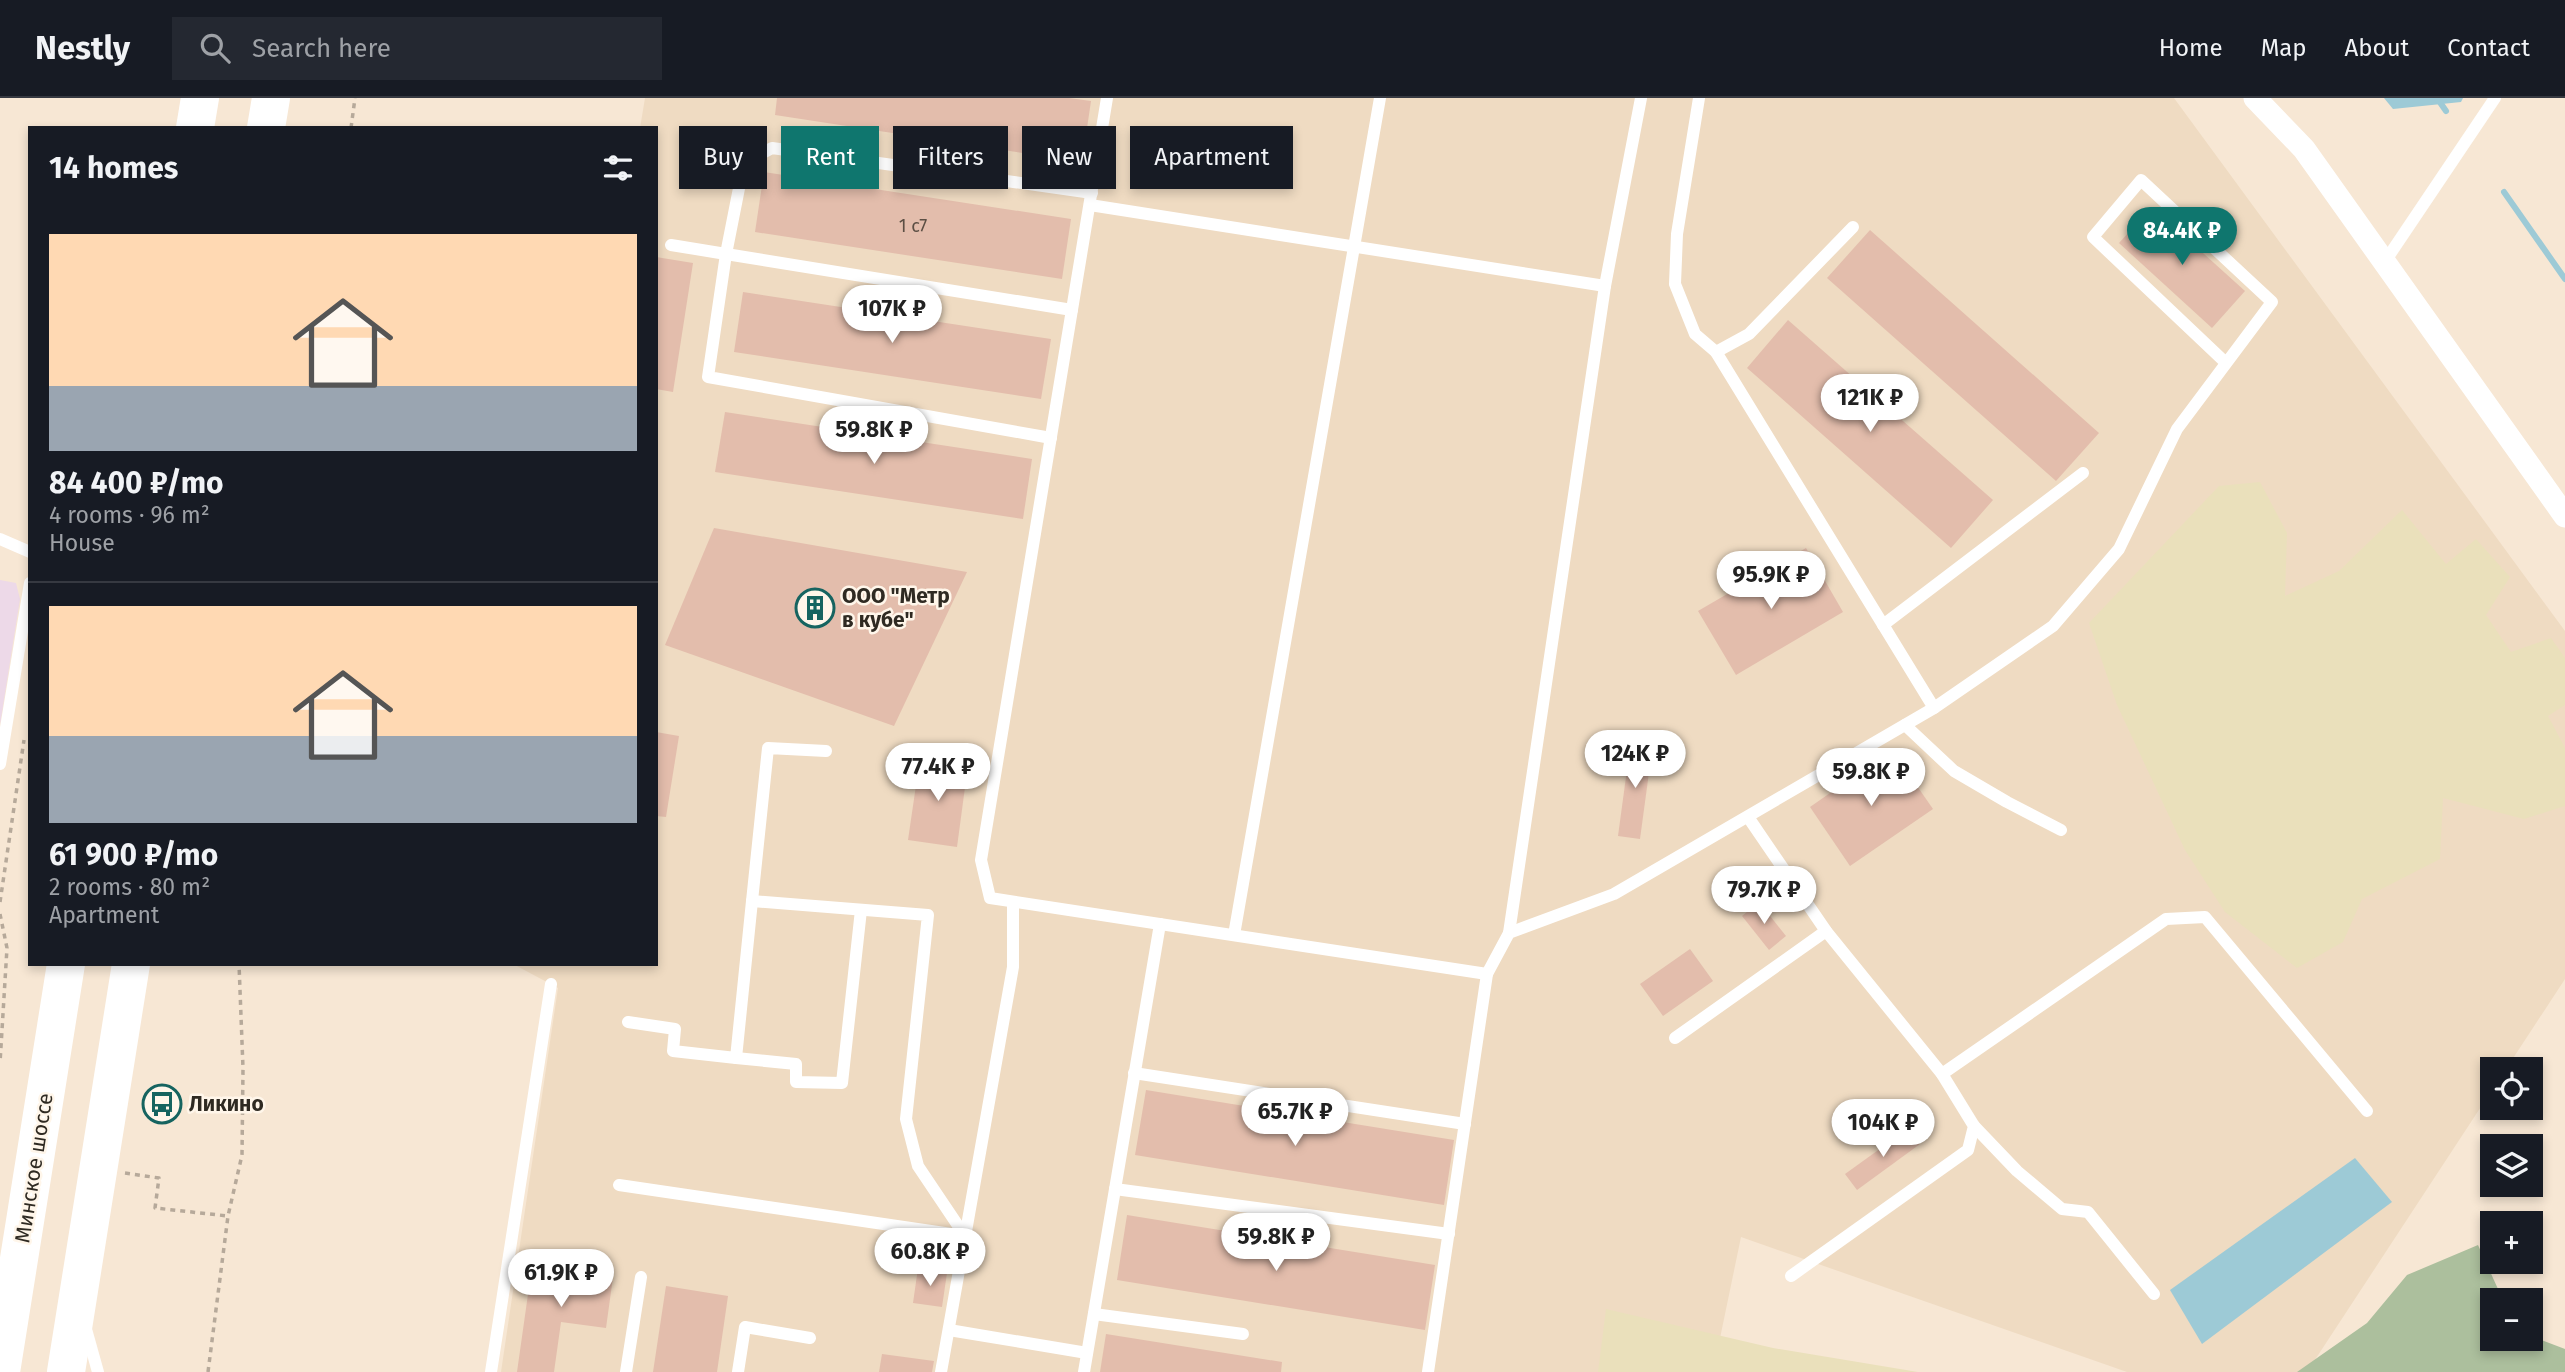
<!DOCTYPE html>
<html lang="en">
<head>
<meta charset="utf-8">
<style>
  body { margin:0; font-family:"Fira Sans",sans-serif; background:#242831; color:#f1f3f6; height:100vh; display:flex; flex-direction:column; font-size:26px; white-space:nowrap }
  * { box-sizing:border-box; margin:0 }
  p { font-size:23px; color:#9ea1a6 }
  .icon { flex:none; width:38px; height:38px; fill:none; stroke:currentColor; stroke-width:2; stroke-linecap:round; stroke-linejoin:round }
  .map { position:relative; flex:1; overflow:hidden }
  .sheet { position:absolute; left:28px; top:28px; width:630px; height:840px; display:flex; flex-direction:column; background:#171b24; border-radius:0px; box-shadow:0 4px 10px #0003 }
  .sheet>* { flex:none }
  .banner { position:absolute; left:679px; top:28px; width:665px; height:63px; display:flex; gap:14px }
  .tools { position:absolute; left:2480px; top:959px; display:grid; gap:14px }
  .tools a { display:grid; place-items:center; width:63px; height:63px; border-radius:0px; background:#171b24; box-shadow:0 4px 10px #0003; font-size:35px }
  .price { position:absolute; translate:-50% -60px; padding:0 16px; border-radius:24px; background:#fff; color:#222; font-size:23px; line-height:46px; filter:drop-shadow(0 2px 4px #0008) }
  .price::after { content:''; position:absolute; left:50%; top:42px; width:21px; height:16px; margin-left:-10px; background:inherit; clip-path:polygon(0 0,100% 0,50% 100%) }
  .price.on { background:#0f766e; color:#fff }
  ul { padding:0; list-style:none }
  li { display:grid; align-content:center; gap:14px; height:371px; padding:0 21px }
  li+li { border-top:2px solid #363941 }
  li span { display:grid; place-items:center; height:217px; border-radius:0px; color:#555 }
  li>.icon { margin-inline-start:auto }
  span .icon { width:126px; height:126px; fill:#fffc; stroke-width:1 }
  li b { font-size:30px }
  h2 { display:flex; justify-content:space-between; align-items:center; height:84px; padding:0 21px; font-size:30px }
  .tag { padding:0 24px; border-radius:0px; background:#171b24; box-shadow:0 4px 10px #0003; font-size:24px; line-height:63px }
  .tag.on { background:#0f766e; color:#fff }
  header { display:flex; align-items:center; gap:42px; box-sizing:border-box; height:98px; padding:0 35px; background:#171b24; border-bottom:2px solid #363941 }
  header strong { font-size:33px }
  nav { display:flex; gap:38px; margin-inline-start:auto; font-size:24px }
  .search { width:490px; height:63px; background:#242831; display:flex; align-items:center; gap:18px; box-sizing:border-box; padding:0 24px; border-radius:0px; color:#9ea1a6; font-size:26px }
  .map>svg:first-child { display:block }
</style>
</head>
<body>
<header>
<strong>Nestly</strong>
<div class="search"><svg class="icon" aria-label="search" viewBox="0 0 24 24"><circle cx="10" cy="10" r="6"/><path d="M15 15l6 6"/></svg>Search here</div>
<nav><a>Home</a><a>Map</a><a>About</a><a>Contact</a></nav>
</header>
<div class="map">
<svg width="2565" height="1274" viewBox="0 0 2565 1274">
  <rect width="100%" height="100%" fill="#f7e7d4"/>
  <!-- commercial -->
  <path fill="#edd9e8" d="M0 482 16 485 20 501 0 627Z"/>
  <!-- built -->
  <path fill="#efdbc2" d="M645 0H2174L2565 533V881L2506 971H2492V992L2307 1274H2127L1741 1139 1713 1274H501L558 890 513 866H656V30H640Z"/>
  <!-- forest -->
  <path fill="#acbf9d" d="M2478 1147 2503 1202H2492V1241H2530L2531 1238 2565 1251V1274H2297L2367 1225 2407 1177Z"/>
  <!-- sand -->
  <g fill="#eae0bb">
    <path d="M2260 384 2287 435 2285 498 2339 473 2402 412 2446 466 2476 441 2510 479 2486 517 2511 554 2551 540 2565 560V607L2548 618 2565 650V708L2524 721 2443 700 2440 761 2362 801 2343 844 2297 870 2225 814 2185 752 2117 607 2089 525 2219 388Z"/>
    <path d="M1606 1211 1773 1250 1918 1274H1598Z"/>
  </g>
  <!-- water -->
  <g fill="#9dcad6">
    <path d="M2384 0H2463L2461 4 2393 11Z"/>
    <path d="M2355 1060 2392 1104 2202 1246 2170 1192Z"/>
  </g>
  <g fill="none" stroke-linecap="round" stroke-linejoin="round">
    <!-- stream -->
    <g stroke="#9dcad6" stroke-width="6">
      <path d="M2437 0 2446 13"/>
      <path d="M2504 94 2565 181"/>
    </g>
  </g>
  <!-- building -->
  <g fill="#e3bdac">
    <path d="M777 0H1069L1091 3 1082 64 775 17Z"/>
    <path d="M764 74 1071 121 1062 181 755 134Z"/>
    <path d="M2152 109 2245 193 2212 230 2119 145Z"/>
    <path d="M1870 132 2099 335 2056 383 1827 180Z"/>
    <path d="M656 159 693 165 673 294 656 291Z"/>
    <path d="M743 194 1051 241 1041 301 734 254Z"/>
    <path d="M1788 222 1993 402 1951 450 1747 270Z"/>
    <path d="M725 314 1032 361 1023 421 715 374Z"/>
    <path d="M714 430 967 474 894 628 665 547Z"/>
    <path d="M1806 450 1843 514 1736 577 1698 513Z"/>
    <path d="M656 634 679 638 666 719 656 718Z"/>
    <path d="M1631 642 1653 645 1640 741 1618 738Z"/>
    <path d="M1892 652 1933 711 1850 768 1810 709Z"/>
    <path d="M920 660 968 667 957 749 908 742Z"/>
    <path d="M1759 804 1786 838 1769 852 1742 818Z"/>
    <path d="M1690 851 1713 883 1663 918 1640 886Z"/>
    <path d="M1146 992 1454 1042 1444 1107 1135 1057Z"/>
    <path d="M1909 1030 1920 1046 1857 1092 1845 1076Z"/>
    <path d="M1127 1117 1435 1167 1425 1232 1117 1182Z"/>
    <path d="M533 1161 614 1172 606 1230 561 1224 554 1274H517Z"/>
    <path d="M918 1170 947 1175 942 1209 913 1205Z"/>
    <path d="M666 1188 728 1198 717 1274H653Z"/>
    <path d="M1106 1236 1282 1264 1281 1274H1100Z"/>
    <path d="M882 1256 934 1263 932 1274H879Z"/>
  </g>
  <g fill="none" stroke-linecap="round" stroke-linejoin="round">
    <!-- path -->
    <g stroke="#b6a99a" stroke-width="3.5" stroke-dasharray="5 5" stroke-linecap="butt">
      <path d="M351 30 355 0"/>
      <path d="M0 804 24 642"/>
      <path d="M0 816 7 850 0 965"/>
      <path d="M125 1075 159 1080 155 1110 228 1118"/>
      <path d="M208 1274 228 1118 242 1057 243 970 239 866"/>
    </g>
    <!-- service -->
    <g stroke="#fff" stroke-width="12">
      <path d="M1107 0 981 762 990 800 1487 876 1509 835 1614 796 1934 610"/>
      <path d="M1699 0 1677 136 1675 186 1695 236 1716 254 1749 236 1853 129"/>
      <path d="M1090 107 1605 188 1641 0"/>
      <path d="M671 147 726 156 744 65 772 50 1092 95"/>
      <path d="M2384 165 2495 0"/>
      <path d="M1716 254 1934 610 2053 528 2119 451 2177 331 2272 204 2141 82 2093 139 2226 265"/>
      <path d="M1051 340 708 279 726 156 1072 212"/>
      <path d="M0 441 30 454"/>
      <path d="M1883 527 2083 375"/>
      <path d="M1905 627 1954 673 2007 704 2061 732"/>
      <path d="M0 666 30 485"/>
      <path d="M1748 719 1826 833 1942 976 2166 821 2205 819 2367 1013"/>
      <path d="M752 803 768 650 826 653"/>
      <path d="M1509 835 1605 188"/>
      <path d="M1234 837 1380 0"/>
      <path d="M628 924 675 931 673 953 736 960 752 803 928 817 906 1021 918 1068 965 1138"/>
      <path d="M1675 940 1826 833"/>
      <path d="M736 960 796 966V984L842 985 861 812"/>
      <path d="M1134 975 1465 1026"/>
      <path d="M1974 1028 2017 1073 2062 1111 2088 1114 2154 1196"/>
      <path d="M619 1087 965 1138"/>
      <path d="M1115 1091 1449 1136"/>
      <path d="M1791 1178 1968 1052 1974 1028 1942 976"/>
      <path d="M1094 1216 1243 1236"/>
      <path d="M86 1231 98 1274"/>
      <path d="M949 1232 1087 1255"/>
      <path d="M491 1274 551 886"/>
      <path d="M626 1274 641 1179"/>
      <path d="M738 1274 745 1229 810 1240"/>
      <path d="M941 1274 1013 869V804"/>
      <path d="M1084 1274 1160 826"/>
      <path d="M1428 1274 1487 876"/>
    </g>
    <!-- minor -->
    <path stroke="#fff" stroke-width="23" d="M2255 0 2304 51 2565 418"/>
    <!-- trunk -->
    <g stroke="#fff" stroke-width="38">
      <path d="M195 30 200 0"/>
      <path d="M266 30 271 0"/>
      <path d="M1 1274 66 866"/>
      <path d="M66 1274 131 866"/>
    </g>
  </g>
  <!-- icons -->
  <defs>
    <symbol id="building-ring" viewBox="-11 -11 22 22"><circle r="9.5" fill="#fff6ea" stroke="#166460" stroke-width="1.5"/><path d="M-4-6H4V6H1V3H-1V6H-4ZM-2.5-4.3h1.7v1.8h-1.7ZM.8-4.3h1.7v1.8H.8ZM-2.5-1h1.7V.8h-1.7ZM.8-1h1.7V.8H.8Z" fill="#166460"/></symbol>
    <symbol id="bus-ring" viewBox="-11 -11 22 22"><circle r="9.5" fill="#fff6ea" stroke="#166460" stroke-width="1.5"/><path d="M-5-6H5V4H4V6H2V4H-2V6H-4V4H-5ZM-3.5-4V0h7V-4ZM-3.5 1.2v1.5H-2V1.2ZM2 1.2v1.5H3.5V1.2Z" fill="#166460"/></symbol>
  </defs>
  <g fill-rule="evenodd">
    <use href="#building-ring" x="793" y="488" width="44" height="44"/>
    <use href="#bus-ring" x="140" y="984" width="44" height="44"/>
  </g>
  <g text-anchor="middle" dominant-baseline="central" stroke-width="5" stroke-linejoin="round" paint-order="stroke">
    <!-- number labels -->
    <g font-size="18" fill="#5c4f44">
      <text x="913" y="128">1 с7</text>
    </g>
    <!-- poi labels -->
    <g font-size="21" font-weight="bold" fill="#2f2a22" stroke="#fff6ea" text-anchor="start">
      <text x="842" y="498">ООО "Метр<tspan x="842" dy="24">в кубе"</tspan></text>
      <text x="189" y="1006">Ликино</text>
    </g>
    <!-- street labels -->
    <g font-size="21" fill="#2f2a22" stroke="#fff6ea">
      <text transform="translate(34 1070) rotate(-81)">Минское шоссе</text>
    </g>
  </g>
</svg>
<div class="tools">
<a><svg class="icon" aria-label="locate" viewBox="0 0 24 24"><circle cx="12" cy="12" r="6"/><path d="M12 2v4M12 18v4M2 12h4M18 12h4"/></svg></a>
<a><svg class="icon" aria-label="layers" viewBox="0 0 24 24"><path d="M12 4l9 5-9 5-9-5zM3 14l9 5 9-5"/></svg></a>
<a>+</a>
<a>−</a>
</div>
<b class="price on" style="left:2182px;top:169px">84.4K ₽</b>
<b class="price" style="left:892px;top:247px">107K ₽</b>
<b class="price" style="left:1870px;top:336px">121K ₽</b>
<b class="price" style="left:874px;top:368px">59.8K ₽</b>
<b class="price" style="left:1771px;top:513px">95.9K ₽</b>
<b class="price" style="left:1635px;top:692px">124K ₽</b>
<b class="price" style="left:938px;top:705px">77.4K ₽</b>
<b class="price" style="left:1871px;top:710px">59.8K ₽</b>
<b class="price" style="left:1764px;top:828px">79.7K ₽</b>
<b class="price" style="left:1295px;top:1050px">65.7K ₽</b>
<b class="price" style="left:1883px;top:1061px">104K ₽</b>
<b class="price" style="left:1276px;top:1175px">59.8K ₽</b>
<b class="price" style="left:930px;top:1190px">60.8K ₽</b>
<b class="price" style="left:561px;top:1211px">61.9K ₽</b>
<div class="banner">
<a class="tag">Buy</a>
<a class="tag on">Rent</a>
<a class="tag">Filters</a>
<a class="tag">New</a>
<a class="tag">Apartment</a>
</div>
<section class="sheet">
<h2>14 homes<svg class="icon" aria-label="filters" viewBox="0 0 24 24"><path d="M4 7h16M4 17h16"/><circle cx="9" cy="7" r="2"/><circle cx="15" cy="17" r="2"/></svg></h2>
<ul>
<li><span style="background:linear-gradient(#ffd9b3 70%,#9aa5b1 0)"><svg class="icon" aria-label="home" viewBox="0 0 24 24"><path d="M3 11l9-7 9 7M6 9v11h12V9"/></svg></span><div><b>84 400 ₽/mo</b><p>4 rooms · 96 m²</p><p>House</p></div></li>
<li><span style="background:linear-gradient(#ffd9b3 60%,#9aa5b1 0)"><svg class="icon" aria-label="home" viewBox="0 0 24 24"><path d="M3 11l9-7 9 7M6 9v11h12V9"/></svg></span><div><b>61 900 ₽/mo</b><p>2 rooms · 80 m²</p><p>Apartment</p></div></li>
</ul>
</section>
</div>
</body>
</html>
